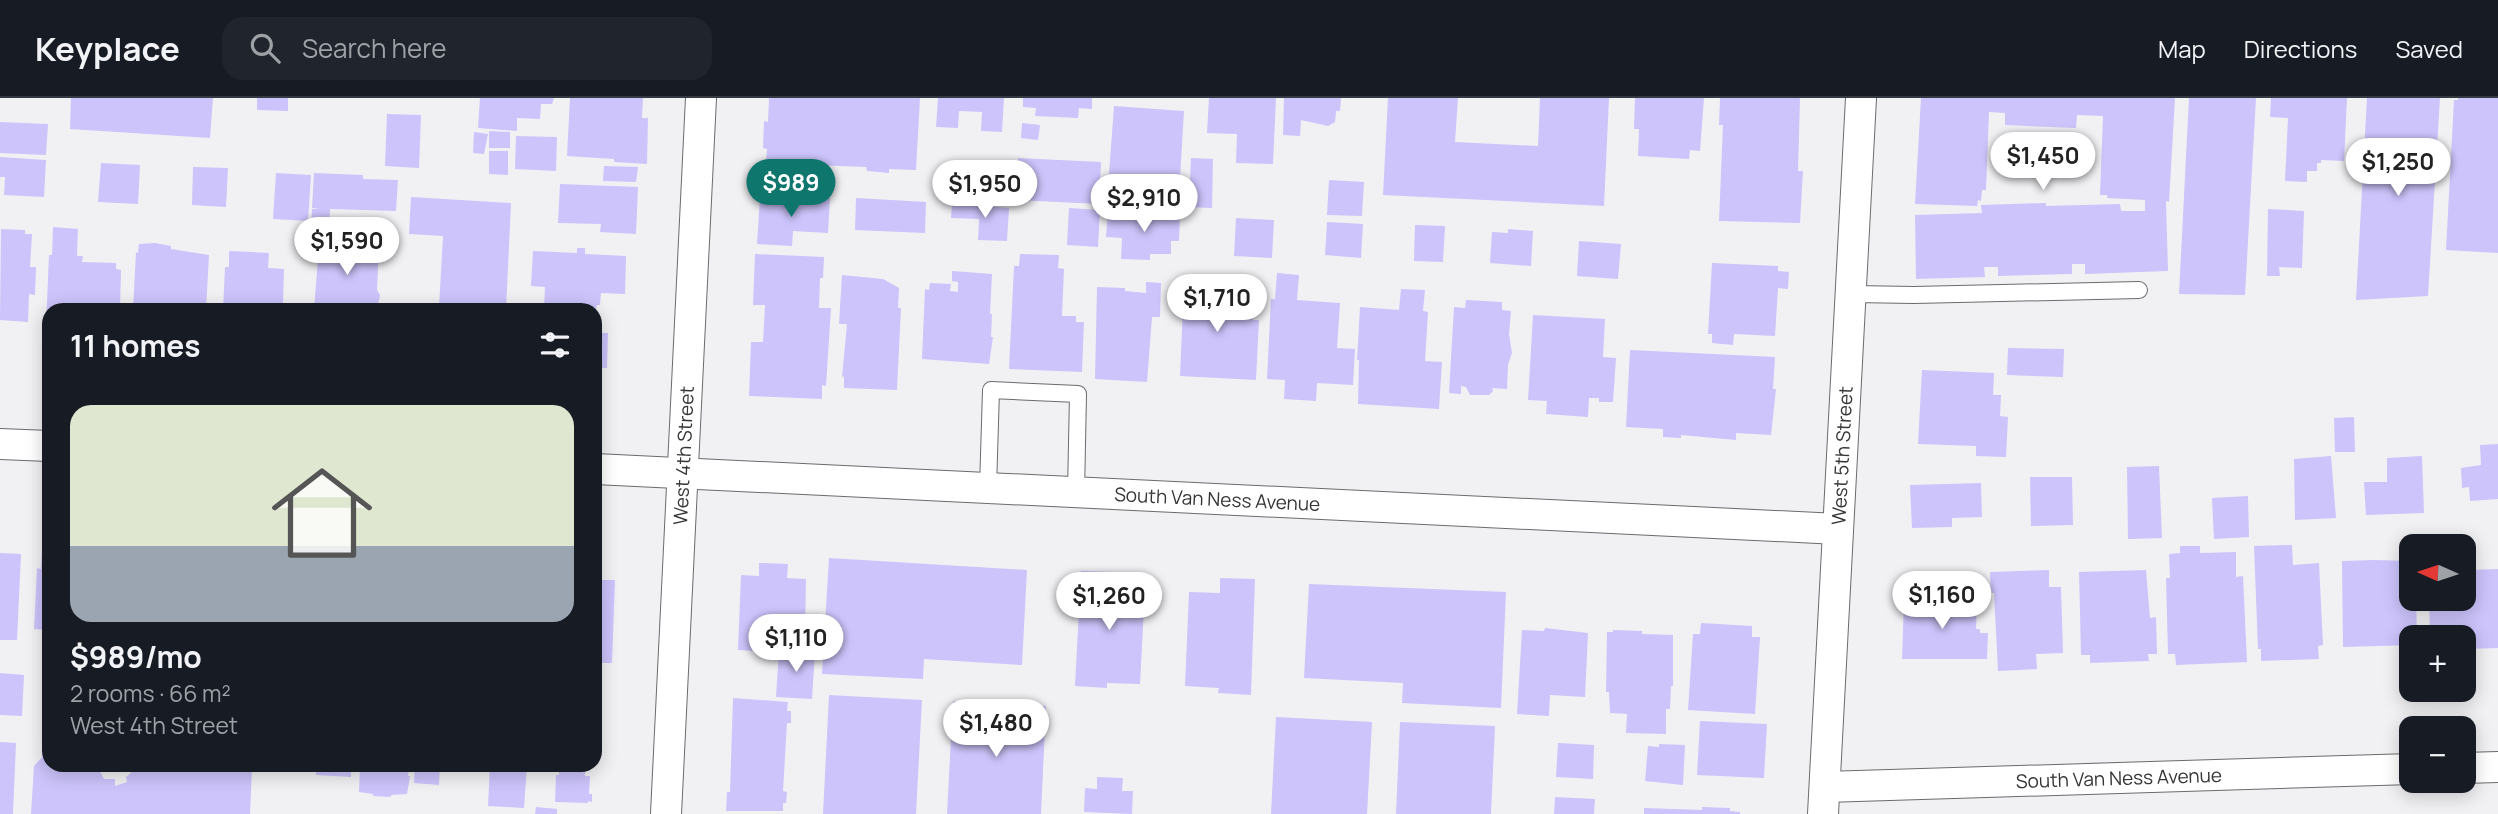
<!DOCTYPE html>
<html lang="en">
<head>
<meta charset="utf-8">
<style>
  body { margin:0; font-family:Manrope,sans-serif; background:#20242c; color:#f1f3f6; height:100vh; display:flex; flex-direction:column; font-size:26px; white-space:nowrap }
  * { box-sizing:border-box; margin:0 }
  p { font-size:23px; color:#9ea1a6 }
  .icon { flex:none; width:38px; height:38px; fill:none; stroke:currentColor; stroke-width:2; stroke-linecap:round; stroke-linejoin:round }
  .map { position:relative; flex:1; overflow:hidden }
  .details { position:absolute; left:42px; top:205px; width:560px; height:469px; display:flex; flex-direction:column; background:#171b24; border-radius:21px; box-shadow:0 4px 18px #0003 }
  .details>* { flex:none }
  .needle { width:46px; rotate:273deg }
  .controls { position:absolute; left:2399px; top:436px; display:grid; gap:14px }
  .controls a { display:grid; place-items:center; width:77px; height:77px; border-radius:14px; background:#171b24; box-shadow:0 4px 18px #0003; font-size:35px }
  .price { position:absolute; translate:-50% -60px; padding:0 16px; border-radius:24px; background:#fff; color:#222; font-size:23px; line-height:46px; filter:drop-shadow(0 2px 4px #0008) }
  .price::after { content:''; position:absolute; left:50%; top:42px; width:21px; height:16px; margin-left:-10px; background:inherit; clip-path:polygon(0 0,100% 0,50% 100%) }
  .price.current { background:#0f766e; color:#fff }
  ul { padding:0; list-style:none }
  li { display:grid; align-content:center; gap:14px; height:371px; padding:0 28px }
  li span { display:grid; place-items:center; height:217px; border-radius:21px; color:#555 }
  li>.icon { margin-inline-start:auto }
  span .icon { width:126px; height:126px; fill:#fffc; stroke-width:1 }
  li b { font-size:30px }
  h2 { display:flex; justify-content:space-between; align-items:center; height:84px; padding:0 28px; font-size:30px }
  header { display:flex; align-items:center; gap:42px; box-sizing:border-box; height:98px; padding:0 35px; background:#171b24; border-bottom:2px solid #363941 }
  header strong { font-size:33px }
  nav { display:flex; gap:38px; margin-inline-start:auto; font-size:24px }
  .search { width:490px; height:63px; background:#20242c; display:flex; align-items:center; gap:18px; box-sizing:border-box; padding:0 24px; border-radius:21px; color:#9ea1a6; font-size:26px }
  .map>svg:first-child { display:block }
</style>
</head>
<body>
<header>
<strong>Keyplace</strong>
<div class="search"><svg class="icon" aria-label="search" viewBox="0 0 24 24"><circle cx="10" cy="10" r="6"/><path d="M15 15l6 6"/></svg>Search here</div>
<nav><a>Map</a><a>Directions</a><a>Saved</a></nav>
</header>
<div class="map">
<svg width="2498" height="716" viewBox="0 0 2498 716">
  <rect width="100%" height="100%" fill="#f1f1f4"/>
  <!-- building -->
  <g fill="#ccc4fb">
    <path d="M71 0H213L210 40 70 31Z"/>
    <path d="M257 0H288V13L257 12Z"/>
    <path d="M480 0H554L552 6H541L540 21 517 20V33L478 30Z"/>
    <path d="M570 0H643L642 20H648L647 66 614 64V61L567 58Z"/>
    <path d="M769 0H920L916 72 889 71V75L867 73 866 69 766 65 767 51 763 50 764 23 768 24Z"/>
    <path d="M938 0H1004L1002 34 981 33 982 14 959 13 958 30 936 29Z"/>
    <path d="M1023 0H1092V11L1079 10 1078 20 1035 18 1036 10 1023 9Z"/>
    <path d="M1209 0H1276L1273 66 1236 65 1237 36 1207 35Z"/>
    <path d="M1284 0H1341L1340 13H1336L1335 24 1328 28 1301 22 1300 38 1283 37Z"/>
    <path d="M1388 0H1458L1455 44 1538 48 1540 0H1609L1604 108 1383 97Z"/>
    <path d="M1635 0H1704L1700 53 1690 52 1689 61 1638 58 1639 31H1634Z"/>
    <path d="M1720 0H1800L1798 73H1803L1800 125 1719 123 1723 27H1719Z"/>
    <path d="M1921 0H2175L2169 104 2166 103 2168 173 2085 176V166H2072V176L1998 178V169H1984L1985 179 1916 181 1915 117 1982 115 1981 107 2046 105V108L2120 106 2121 113H2145V102L2107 100V97H2100L2103 18 2077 17 2076 30 2005 27V15L1989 14 1986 92H1982L1981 103 1978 102 1977 108 1915 106Z"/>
    <path d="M2189 0H2256L2245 197 2179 196Z"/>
    <path d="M2271 0H2347L2344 63 2321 62V65H2317V73H2307V84L2285 83 2288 20 2270 19Z"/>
    <path d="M2367 0H2440L2428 198 2356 202Z"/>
    <path d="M2458 0H2498V155L2446 152 2454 2H2458Z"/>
    <path d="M1114 8 1184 13 1180 80 1109 76Z"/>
    <path d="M387 16 421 17 419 70 385 68Z"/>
    <path d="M0 24 48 26 46 57 0 55Z"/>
    <path d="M1022 25 1040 27 1038 42 1021 40Z"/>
    <path d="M489 33 510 34V50H489Z"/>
    <path d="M474 34 488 36 484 56 473 55Z"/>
    <path d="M516 38 557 39 556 73 515 71Z"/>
    <path d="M489 53H508V77L489 76Z"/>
    <path d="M0 59 46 62 44 99 4 97 5 79H0Z"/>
    <path d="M1018 60 1101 64 1099 106 1015 102Z"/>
    <path d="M1191 60 1213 61 1212 110 1189 109Z"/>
    <path d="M101 65 140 67 138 106 98 104Z"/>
    <path d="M604 68 638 69 636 84 603 83Z"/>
    <path d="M193 69 228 70 226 109 192 107Z"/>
    <path d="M276 75 311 77 308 123 273 121Z"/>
    <path d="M314 75 363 77V81L398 82 396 113 330 111 329 131 311 130 312 111H320L312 110Z"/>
    <path d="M1329 82 1364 84 1362 118 1327 117Z"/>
    <path d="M560 86 638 89 636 136 600 134 601 126 558 125Z"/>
    <path d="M793 98 830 100 828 135 793 133 792 148 757 146 760 99 793 101Z"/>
    <path d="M411 99 511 105 506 212H415V208L439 209 443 138 409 136Z"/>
    <path d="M856 100 926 104 925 135 855 132Z"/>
    <path d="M952 105 1009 110 1007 143 978 142 979 121 951 120Z"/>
    <path d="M1069 110 1100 112 1098 149 1067 147Z"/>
    <path d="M2268 111 2304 113 2302 170 2279 169 2280 178H2267Z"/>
    <path d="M1108 115 1180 117 1179 143H1171V156H1150V162L1121 161 1122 140 1106 139Z"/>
    <path d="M1236 120 1274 122 1272 160 1234 158Z"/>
    <path d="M1327 124 1363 126 1361 160 1325 157Z"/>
    <path d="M1415 127 1445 128 1443 164 1414 163Z"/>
    <path d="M53 129 78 131 77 158H83L82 164 116 165V171L121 172 120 212H49V228H46L49 157H52Z"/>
    <path d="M1 131 25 132V136H32L30 169H36L35 197 29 196 28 224 0 222Z"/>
    <path d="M1508 131 1533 133 1531 168 1490 165 1492 134 1508 135Z"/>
    <path d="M342 139H360V149L379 150 377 192 380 197 377 212H314L319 147 342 148Z"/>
    <path d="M1579 143 1621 146 1618 181 1577 178Z"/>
    <path d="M155 145 171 148V151L209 157 206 212H133L136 154 138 155 139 146Z"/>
    <path d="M577 150H585V156L626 158 625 196 601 195 600 207H597L596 212 544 211 545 189 531 188 533 153 577 155Z"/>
    <path d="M229 153 269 155 268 170 284 171 283 206 304 207V212H223L225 169H229Z"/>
    <path d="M755 156 824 159 823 180H820L819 210H831L826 288 822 287V301L749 298 751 244H763L765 207H753Z"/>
    <path d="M1020 156 1059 157 1058 170 1064 171 1062 218H1076V224H1084L1082 274 1009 271 1014 168H1019Z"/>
    <path d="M1712 165 1778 168V173L1789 174 1788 191 1778 190 1775 238 1734 236 1733 247 1712 245V236H1708Z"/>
    <path d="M952 173 992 176 990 216H992L991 239H993L989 266 922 261 925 191 929 192 930 185 951 186 950 193 958 194V184L952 183Z"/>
    <path d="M1277 175 1299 177 1297 202 1340 205 1337 250 1355 251 1353 287 1317 285 1316 303 1284 301 1285 282 1267 281 1271 201H1275Z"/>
    <path d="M1196 176 1214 177 1213 192 1236 193 1235 206H1244L1243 216 1253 217V222H1259L1256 282 1180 278 1184 184H1195Z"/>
    <path d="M842 177 883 181 899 190 898 210H901L897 292 844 290V278L842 279 847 226H839Z"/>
    <path d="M1146 184 1161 185 1160 219H1152L1147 284 1095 281 1097 189 1125 190V193L1146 195Z"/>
    <path d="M1401 191 1425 192 1423 213 1428 214 1425 263 1442 264 1439 311 1358 306 1359 262H1357L1360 209 1399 212Z"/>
    <path d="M1466 202 1502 204V212L1511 213 1509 236 1512 255 1508 267 1507 291 1492 290 1493 293 1489 297H1470L1466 289 1461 288V296L1449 295 1454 209 1465 210Z"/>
    <path d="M1533 217 1605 221 1603 259 1616 260 1613 304H1599V300H1589L1588 319 1546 316 1547 303 1528 302Z"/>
    <path d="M595 227 602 231V235H608L607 270H595Z"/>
    <path d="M2008 250 2064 251 2063 279 2007 277Z"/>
    <path d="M1630 252 1775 259 1773 291H1776L1771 337 1736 335V342L1681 337V340L1663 339V331L1626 329Z"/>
    <path d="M1922 272 1994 275 1993 297H2001L2000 318 2008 319 2006 359 1976 358V348L1918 346Z"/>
    <path d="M2354 319 2355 354H2335L2334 320Z"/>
    <path d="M2498 346V401L2470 403 2469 389 2462 390 2461 370 2481 367 2480 347Z"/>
    <path d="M2331 358 2336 420 2295 422 2294 361Z"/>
    <path d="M2422 358 2424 415 2366 417 2364 384H2387V360Z"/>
    <path d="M2159 368 2162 440 2128 441 2127 369Z"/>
    <path d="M2030 379H2072L2073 427 2031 428Z"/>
    <path d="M1981 385 1982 419 1952 420V429L1912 430 1910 387Z"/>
    <path d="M2248 398 2249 439 2214 441 2212 400Z"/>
    <path d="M2292 447 2293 467 2319 465 2323 547 2318 548 2319 561 2261 563V551H2258L2254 448Z"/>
    <path d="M2180 448H2200V455L2236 454V479L2243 478 2247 564 2176 567 2175 556H2168L2166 480H2170L2169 456 2180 455Z"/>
    <path d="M42 451H49V532L34 531 37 470 41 471Z"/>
    <path d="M0 455 21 456 17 542H0Z"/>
    <path d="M829 460 1027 472 1022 567 924 561 923 581 822 576Z"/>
    <path d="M2374 462 2412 463V500H2416L2417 539H2412V547L2343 549 2342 463Z"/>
    <path d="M759 465 788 466 787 480 806 481 805 534 775 532V524H772L773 554 738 552 741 477 759 478Z"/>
    <path d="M2498 471V550L2464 551V539H2430L2429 500H2464V477H2468L2469 472Z"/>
    <path d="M2049 472V489H2061L2063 555 2036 556 2037 571 1998 573 1994 495H1991L1990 474Z"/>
    <path d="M2146 472 2150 520 2156 519 2157 556H2148L2149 563 2090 565V557H2081L2079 474Z"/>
    <path d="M1081 473 1114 474V490L1145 491 1140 586 1107 585V590L1075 588Z"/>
    <path d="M1220 480 1255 481 1251 597 1218 595 1219 590 1185 588 1189 494 1220 495Z"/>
    <path d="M595 482H615L612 565H595Z"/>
    <path d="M1309 486 1506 494 1501 610 1402 605 1403 585 1304 580Z"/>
    <path d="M1904 502 1977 503 1976 531H1980V535H1988L1987 561H1902Z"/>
    <path d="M1701 525 1752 528V539H1760L1755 616 1688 612 1693 536H1700Z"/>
    <path d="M1545 530 1588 535 1585 599 1550 597 1549 618 1517 616 1522 532 1544 533Z"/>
    <path d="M1613 532 1642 533V536L1673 537V588H1671L1670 611H1666V636L1626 635 1627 616 1610 615 1609 594H1606L1607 534H1613Z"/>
    <path d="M779 552 815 554 812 601 776 599Z"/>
    <path d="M0 575 24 577 22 618 0 617Z"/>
    <path d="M829 597 922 602 916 716H823Z"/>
    <path d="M733 600 788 604 787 613H791V625H787L783 693 787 694 786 705H783V713H726L727 694H730Z"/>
    <path d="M953 603 1046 608 1041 716H947Z"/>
    <path d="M1276 619 1372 624 1367 716H1271Z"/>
    <path d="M1700 623 1767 626 1764 680 1697 677Z"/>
    <path d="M1400 624 1495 628 1491 716H1396Z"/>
    <path d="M0 644 16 645 13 716H0Z"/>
    <path d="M1558 645 1594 647 1593 681 1556 679Z"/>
    <path d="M49 646V667H97L104 681H115V688L127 684 126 679 140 667H249L252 670 250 716H31L34 668 45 656Z"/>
    <path d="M1659 646 1685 647 1683 687 1645 683 1648 648 1659 649Z"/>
    <path d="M316 667H351V679L316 677Z"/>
    <path d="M360 667H409L408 678H410L407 696 391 697V699L373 698V696L359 694Z"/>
    <path d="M415 667H440L439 687 414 685Z"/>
    <path d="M490 667 527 668 524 710 488 708Z"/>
    <path d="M530 667H562V670H567V673H585V678H590L589 696H592V704L588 703V705L555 704 556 677H559V673L530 672Z"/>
    <path d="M1097 679 1123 680 1122 693H1133L1132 716 1084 714 1085 690 1097 691Z"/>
    <path d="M1555 699 1595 701 1594 716H1554Z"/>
    <path d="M536 709 557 711V716H535Z"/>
    <path d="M1702 709 1730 710V713L1740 714V716H1644V710L1702 712Z"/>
  </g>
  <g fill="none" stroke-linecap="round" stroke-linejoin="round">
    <defs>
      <g id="service">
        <path d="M1852 196 1914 197 2139 192"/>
        <path d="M988 390 991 292 1078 296 1076 395"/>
      </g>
      <g id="minor">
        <path d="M0 346 49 348"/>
        <path id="s1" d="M595 371 1838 431"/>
        <path d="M2464 670 2498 669"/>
        <path id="s2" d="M1825 689 2412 671"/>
        <path id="s3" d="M666 716 701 0"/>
        <path id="s4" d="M1823 716 1861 0"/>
      </g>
    </defs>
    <!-- service casing -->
    <use href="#service" stroke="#6b6a6e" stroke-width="18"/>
    <!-- minor casing -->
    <use href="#minor" stroke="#6b6a6e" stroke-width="32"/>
    <!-- service -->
    <use href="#service" stroke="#fff" stroke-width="16"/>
    <!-- minor -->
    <use href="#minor" stroke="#fff" stroke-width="30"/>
  </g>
  <g text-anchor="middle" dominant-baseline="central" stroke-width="5" stroke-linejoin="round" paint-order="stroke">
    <!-- street labels -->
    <g font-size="19" fill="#363537" stroke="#fefeff">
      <text stroke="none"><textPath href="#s3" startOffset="359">West 4th Street</textPath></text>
      <text stroke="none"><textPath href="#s4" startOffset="359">West 5th Street</textPath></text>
      <text stroke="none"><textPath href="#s1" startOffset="623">South Van Ness Avenue</textPath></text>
      <text stroke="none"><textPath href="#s2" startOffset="294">South Van Ness Avenue</textPath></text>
    </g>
  </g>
</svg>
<div class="controls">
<a><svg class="needle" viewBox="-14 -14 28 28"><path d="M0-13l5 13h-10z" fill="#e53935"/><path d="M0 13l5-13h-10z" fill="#9ea1a6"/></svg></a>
<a>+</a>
<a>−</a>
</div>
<b class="price" style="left:2043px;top:94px">$1,450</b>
<b class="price" style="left:2398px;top:100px">$1,250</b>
<b class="price current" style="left:791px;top:121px">$989</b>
<b class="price" style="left:985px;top:122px">$1,950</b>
<b class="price" style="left:1144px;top:136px">$2,910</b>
<b class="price" style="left:347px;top:179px">$1,590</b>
<b class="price" style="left:1217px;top:236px">$1,710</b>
<b class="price" style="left:1942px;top:533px">$1,160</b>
<b class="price" style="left:1109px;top:534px">$1,260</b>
<b class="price" style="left:796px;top:576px">$1,110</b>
<b class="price" style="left:996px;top:661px">$1,480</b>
<section class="details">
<h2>11 homes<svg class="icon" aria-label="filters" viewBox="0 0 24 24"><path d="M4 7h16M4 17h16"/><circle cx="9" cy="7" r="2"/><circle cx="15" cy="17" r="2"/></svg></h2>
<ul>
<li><span style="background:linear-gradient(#dfe7d0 65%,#9aa5b1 0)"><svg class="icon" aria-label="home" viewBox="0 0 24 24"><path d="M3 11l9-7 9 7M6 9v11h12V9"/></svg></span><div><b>$989/mo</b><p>2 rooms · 66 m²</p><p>West 4th Street</p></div></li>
</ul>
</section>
</div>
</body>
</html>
